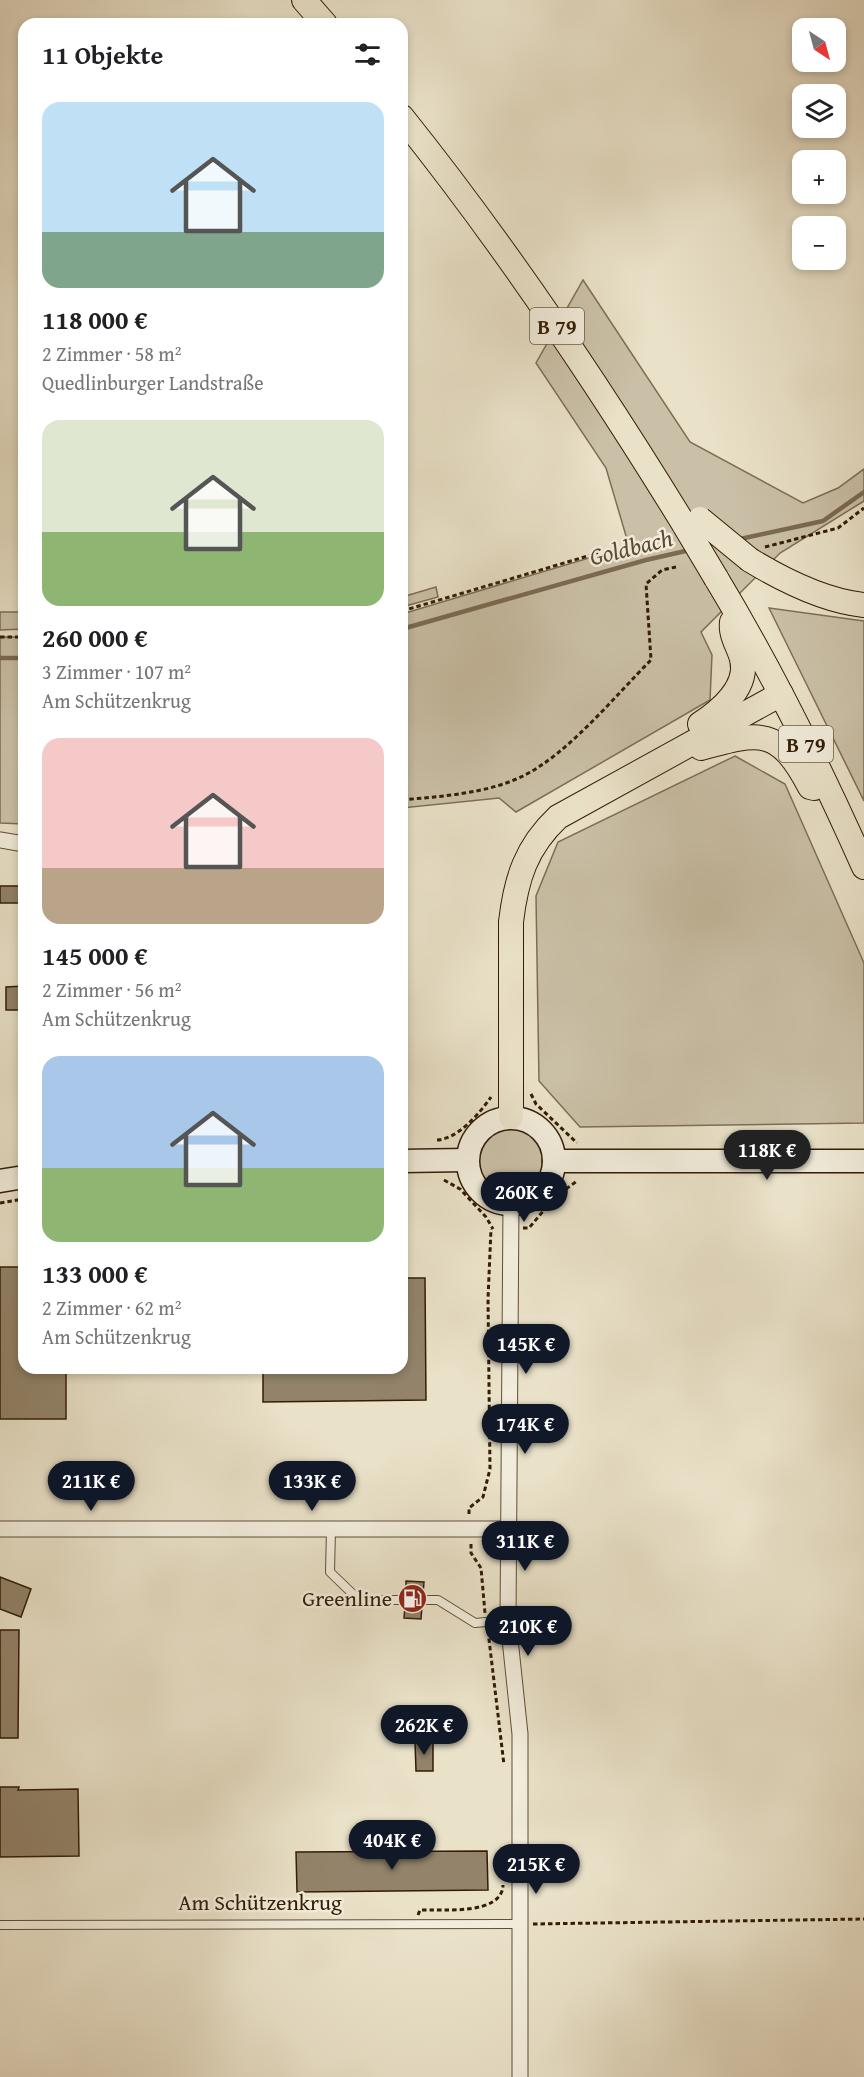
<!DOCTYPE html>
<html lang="de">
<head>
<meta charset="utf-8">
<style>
  body { margin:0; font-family:"Gentium Book Plus",serif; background:#f6f6f6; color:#202124; height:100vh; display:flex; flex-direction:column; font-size:22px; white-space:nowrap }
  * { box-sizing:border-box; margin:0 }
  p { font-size:20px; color:#757577 }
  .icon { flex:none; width:33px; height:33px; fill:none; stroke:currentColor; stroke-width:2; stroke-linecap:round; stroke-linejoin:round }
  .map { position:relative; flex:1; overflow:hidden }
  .side { position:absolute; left:18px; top:18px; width:390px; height:1356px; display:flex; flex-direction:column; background:#fff; border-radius:18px; box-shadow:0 3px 9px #0003 }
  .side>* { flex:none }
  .needle { width:39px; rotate:144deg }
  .buttons { position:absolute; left:792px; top:18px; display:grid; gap:12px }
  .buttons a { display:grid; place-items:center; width:54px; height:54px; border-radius:12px; background:#fff; box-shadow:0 3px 9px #0003; font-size:30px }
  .price { position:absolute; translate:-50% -51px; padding:0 14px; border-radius:21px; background:#111827; color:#fff; font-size:20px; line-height:39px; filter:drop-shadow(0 2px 3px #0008) }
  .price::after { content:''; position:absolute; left:50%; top:36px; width:18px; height:14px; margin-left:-9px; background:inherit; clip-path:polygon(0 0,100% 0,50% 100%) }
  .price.current { background:#222; color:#fff }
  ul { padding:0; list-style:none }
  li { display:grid; align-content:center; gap:12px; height:318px; padding:0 24px }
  li span { display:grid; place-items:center; height:186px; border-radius:18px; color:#555 }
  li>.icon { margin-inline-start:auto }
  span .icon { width:108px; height:108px; fill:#fffc; stroke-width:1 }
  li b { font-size:26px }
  h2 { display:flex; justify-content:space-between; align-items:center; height:72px; padding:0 24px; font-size:26px }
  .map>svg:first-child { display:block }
</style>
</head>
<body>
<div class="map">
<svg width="864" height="2077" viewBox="0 0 864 2077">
  <rect width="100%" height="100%" fill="#e9e1c8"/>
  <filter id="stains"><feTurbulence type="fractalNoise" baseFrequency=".00333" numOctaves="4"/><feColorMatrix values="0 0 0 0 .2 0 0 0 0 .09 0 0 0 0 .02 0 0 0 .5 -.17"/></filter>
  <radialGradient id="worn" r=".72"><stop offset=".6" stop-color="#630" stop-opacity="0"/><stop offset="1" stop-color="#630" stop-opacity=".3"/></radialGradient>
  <!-- green -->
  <g fill="#cac0a7" stroke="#7e6e56" stroke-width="1.5">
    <path d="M583 280 690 442 803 503 838 488 864 469V501L780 553 701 632 712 655 710 700 516 812 499 798 402 808V614L629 546 606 468 536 363Z"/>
    <path d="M436 587 438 597 402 607V597Z"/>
    <path d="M769 608 864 621V801Z"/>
    <path d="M0 612H24V629L0 630Z"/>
    <path d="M0 637H24V824L0 823Z"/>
    <path d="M735 756 785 784 864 963V1123L580 1127 539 1081 536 896 558 842Z"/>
    <circle cx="511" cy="1161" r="33"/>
  </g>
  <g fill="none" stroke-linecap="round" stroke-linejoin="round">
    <!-- stream -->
    <g stroke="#7b6a52" stroke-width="4.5">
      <path d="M740 539 823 521 864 492"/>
      <path d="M402 629 646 560 690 550"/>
      <path d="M0 658H24"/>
    </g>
  </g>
  <!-- building -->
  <g fill="#92836a" stroke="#331d05" stroke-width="1.5">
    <rect x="0" y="886" width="24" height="17"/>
    <path d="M24 986V1010H6V987Z"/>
    <path d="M0 1267H24V1368H66V1419H0Z"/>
    <path d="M402 1278H425L426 1400 263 1402V1368H402Z"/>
    <path d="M0 1577 31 1589 21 1617 0 1609Z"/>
    <path d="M406 1581 424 1582 423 1594H406Z"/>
    <path d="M405 1606H422L421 1619 404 1618Z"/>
    <path d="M0 1630H19L18 1738H0Z"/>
    <path d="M415 1741H433V1771H416Z"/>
    <path d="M0 1787H19L18 1790 78 1789 79 1856 0 1857Z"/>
    <path d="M487 1851 488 1890 297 1892 296 1852Z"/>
  </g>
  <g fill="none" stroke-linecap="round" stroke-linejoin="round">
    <defs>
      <g id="lane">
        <path d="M23 1023 24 1090"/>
        <path d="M331 1529 330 1572 359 1600H438L475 1623 508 1620"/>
        <path d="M0 1925 519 1924"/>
      </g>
      <g id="street">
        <path d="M0 840 24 844"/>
        <path d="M511 1204 508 1620 520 1734V2077"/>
        <path d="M0 1529H508"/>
      </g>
      <g id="secondary">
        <circle cx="511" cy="1161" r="43"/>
        <path d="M402 1161 467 1160"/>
        <path d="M554 1161H864"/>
        <path d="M0 1181 24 1177"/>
      </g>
      <g id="primary">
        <path d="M304 0 325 24"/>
        <path d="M402 117C506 247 598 384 685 526"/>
        <path d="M750 560C783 580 824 601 864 605"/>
        <path d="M716 578C772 671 820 768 864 867"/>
        <path d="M700 724C720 711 749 687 742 659 739 647 730 635 732 622"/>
        <path d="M701 748C761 731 779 728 810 787L814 788"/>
        <path d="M511 1117V922C516 879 526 847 558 817L781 694"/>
      </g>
    </defs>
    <!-- lane casing -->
    <use href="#lane" stroke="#604e36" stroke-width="10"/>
    <!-- street casing -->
    <use href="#street" stroke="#604e36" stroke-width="17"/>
    <!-- secondary casing -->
    <use href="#secondary" stroke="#331d05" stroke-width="25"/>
    <!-- primary casing -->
    <use href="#primary" stroke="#331d05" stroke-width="26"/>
    <!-- path -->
    <g stroke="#331d05" stroke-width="3" stroke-dasharray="4.5 3" stroke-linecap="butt">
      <path d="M765 547 838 528 864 508"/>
      <path d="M402 611 598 553"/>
      <path d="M0 637H24"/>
      <path d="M402 800C442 796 486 794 523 776 568 754 615 696 651 660L646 584 662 570 676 567"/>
      <path d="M531 1094 536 1104 577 1143"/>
      <path d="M437 1140C458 1139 480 1113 491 1097"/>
      <path d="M444 1180 460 1189 486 1217 493 1229"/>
      <path d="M0 1203 24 1199"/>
      <path d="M523 1228H529L555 1197 577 1181"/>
      <path d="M469 1514V1508L483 1497 490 1469 488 1299 491 1229"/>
      <path d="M471 1544V1553L481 1568 485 1613"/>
      <path d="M488 1631 504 1765"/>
      <path d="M418 1915 420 1910C442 1909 502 1916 503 1885"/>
      <path d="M533 1924 864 1919"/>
    </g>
    <!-- lane -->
    <use href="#lane" stroke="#f1ecdb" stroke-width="8"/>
    <!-- street -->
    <use href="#street" stroke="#f1ecdb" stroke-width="15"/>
    <!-- secondary -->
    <use href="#secondary" stroke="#f1ecdb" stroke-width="22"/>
    <!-- primary -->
    <use href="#primary" stroke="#e9e1c8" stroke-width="24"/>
    <defs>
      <g id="primary-bridge">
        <path d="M700 519 750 560"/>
        <path d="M685 526 716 578"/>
      </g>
    </defs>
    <!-- primary-bridge casing -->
    <use href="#primary-bridge" stroke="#331d05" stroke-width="26" stroke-linecap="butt"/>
    <!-- primary-bridge -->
    <use href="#primary-bridge" stroke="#e9e1c8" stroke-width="24"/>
  </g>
  <!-- icons -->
  <defs>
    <symbol id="fuel-disc" viewBox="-11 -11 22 22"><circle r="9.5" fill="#8f2418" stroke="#f1ecdb"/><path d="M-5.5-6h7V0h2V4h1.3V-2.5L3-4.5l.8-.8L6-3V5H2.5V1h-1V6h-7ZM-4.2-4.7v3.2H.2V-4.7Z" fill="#fff"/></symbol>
  </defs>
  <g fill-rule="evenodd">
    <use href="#fuel-disc" x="396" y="1582" width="33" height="33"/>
  </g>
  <g text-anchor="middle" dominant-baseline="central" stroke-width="5" stroke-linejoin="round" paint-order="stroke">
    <!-- shield labels -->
    <g fill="#f1ecdb" stroke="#6c5b45" stroke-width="1.5">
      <rect x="530" y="308" width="54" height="36" rx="4.5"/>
      <rect x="779" y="726" width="54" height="36" rx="4.5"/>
    </g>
    <g font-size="21" font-weight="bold" fill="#331d05">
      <text x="557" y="326">B 79</text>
      <text x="806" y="744">B 79</text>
    </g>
    <!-- poi labels -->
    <g font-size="22" fill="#331d05" stroke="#f1ecdb" text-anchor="end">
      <text x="392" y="1598">Greenline</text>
    </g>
    <!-- street labels -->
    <g font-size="22" fill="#331d05" stroke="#f1ecdb">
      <text x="260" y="1902">Am Schützenkrug</text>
    </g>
    <!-- water labels -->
    <g font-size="24" font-style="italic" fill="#5d4a32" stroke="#f1ecdb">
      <text transform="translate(631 547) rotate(-14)">Goldbach</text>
    </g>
  </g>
  <rect width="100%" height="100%" filter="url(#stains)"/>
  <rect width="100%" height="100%" fill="url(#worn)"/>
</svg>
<div class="buttons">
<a><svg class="needle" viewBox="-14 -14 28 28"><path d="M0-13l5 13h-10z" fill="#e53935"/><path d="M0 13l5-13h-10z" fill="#757577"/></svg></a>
<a><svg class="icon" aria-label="layers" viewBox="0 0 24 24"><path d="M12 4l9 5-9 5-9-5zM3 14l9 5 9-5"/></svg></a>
<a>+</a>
<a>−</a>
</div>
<b class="price current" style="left:767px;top:1181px">118K €</b>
<b class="price" style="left:524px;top:1223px">260K €</b>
<b class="price" style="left:526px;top:1375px">145K €</b>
<b class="price" style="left:525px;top:1455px">174K €</b>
<b class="price" style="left:91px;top:1512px">211K €</b>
<b class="price" style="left:312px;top:1512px">133K €</b>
<b class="price" style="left:525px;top:1572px">311K €</b>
<b class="price" style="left:528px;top:1657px">210K €</b>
<b class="price" style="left:424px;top:1756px">262K €</b>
<b class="price" style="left:392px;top:1871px">404K €</b>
<b class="price" style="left:536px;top:1895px">215K €</b>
<section class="side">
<h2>11 Objekte<svg class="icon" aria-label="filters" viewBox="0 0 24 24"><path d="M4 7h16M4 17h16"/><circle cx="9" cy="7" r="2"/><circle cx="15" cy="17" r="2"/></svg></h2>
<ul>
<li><span style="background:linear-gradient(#bfe0f5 70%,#7fa58c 0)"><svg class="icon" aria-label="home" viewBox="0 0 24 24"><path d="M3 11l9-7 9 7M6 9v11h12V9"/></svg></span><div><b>118 000 €</b><p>2 Zimmer · 58 m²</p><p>Quedlinburger Landstraße</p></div></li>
<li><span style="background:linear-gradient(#dfe7d0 60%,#8fb573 0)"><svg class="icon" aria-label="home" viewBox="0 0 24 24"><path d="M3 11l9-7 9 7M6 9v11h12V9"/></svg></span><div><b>260 000 €</b><p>3 Zimmer · 107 m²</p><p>Am Schützenkrug</p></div></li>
<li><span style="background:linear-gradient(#f6c9c9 70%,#b9a48a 0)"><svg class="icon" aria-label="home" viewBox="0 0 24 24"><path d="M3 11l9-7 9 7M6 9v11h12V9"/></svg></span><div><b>145 000 €</b><p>2 Zimmer · 56 m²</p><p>Am Schützenkrug</p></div></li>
<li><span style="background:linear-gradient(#a9c7e8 60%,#8fb573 0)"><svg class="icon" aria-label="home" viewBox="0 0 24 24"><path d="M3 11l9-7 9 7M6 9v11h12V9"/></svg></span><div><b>133 000 €</b><p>2 Zimmer · 62 m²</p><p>Am Schützenkrug</p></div></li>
</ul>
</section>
</div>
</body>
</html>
